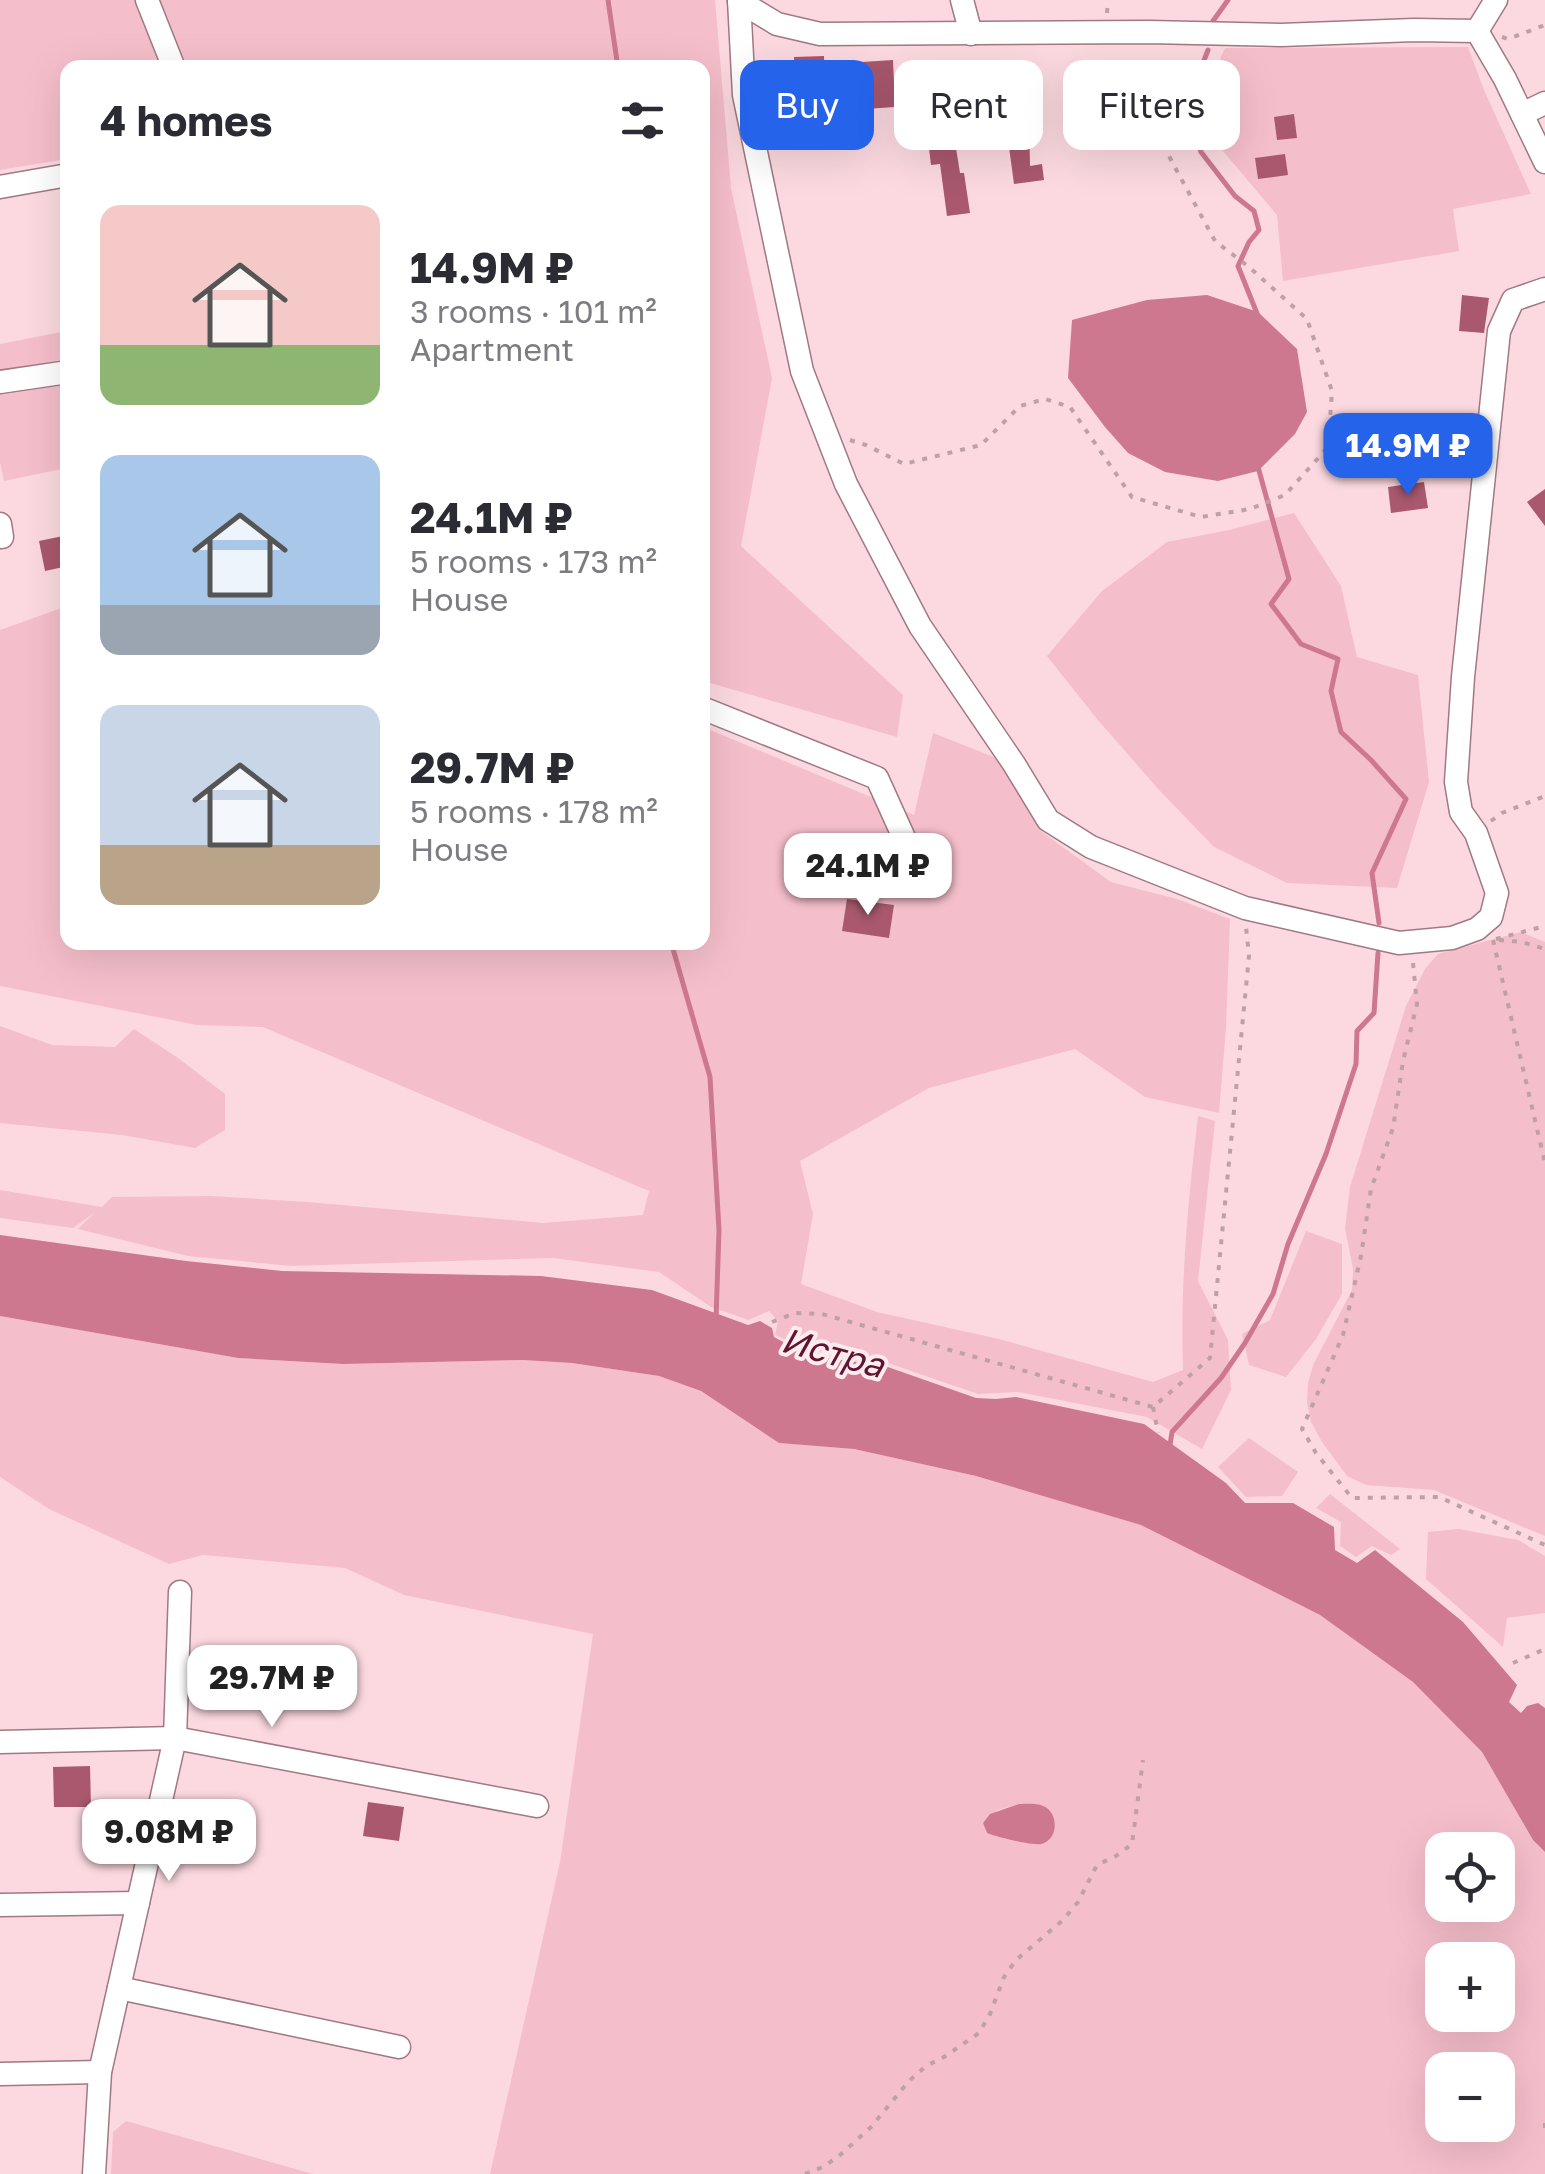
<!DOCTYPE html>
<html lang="en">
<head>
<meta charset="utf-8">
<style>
  body { margin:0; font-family:"Golos Text",sans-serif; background:#f7f7f7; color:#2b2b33; height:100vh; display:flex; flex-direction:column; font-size:38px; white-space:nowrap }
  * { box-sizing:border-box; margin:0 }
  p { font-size:32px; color:#7c7c81 }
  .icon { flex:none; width:55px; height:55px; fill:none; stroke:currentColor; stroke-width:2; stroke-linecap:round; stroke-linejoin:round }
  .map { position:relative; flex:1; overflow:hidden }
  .details { position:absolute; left:60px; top:60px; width:650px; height:890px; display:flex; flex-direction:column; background:#fff; border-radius:20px; box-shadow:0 10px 40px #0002 }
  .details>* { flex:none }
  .hud { position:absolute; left:740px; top:60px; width:655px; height:90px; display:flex; gap:20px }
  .fabs { position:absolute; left:1425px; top:1832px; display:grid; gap:20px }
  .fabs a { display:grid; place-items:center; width:90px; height:90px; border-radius:20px; background:#fff; box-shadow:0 10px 40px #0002; font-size:50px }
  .price { position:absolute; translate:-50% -85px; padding:0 22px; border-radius:20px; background:#fff; color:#222; font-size:32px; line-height:65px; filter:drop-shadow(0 2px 5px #0008) }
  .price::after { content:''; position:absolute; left:50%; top:60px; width:30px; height:22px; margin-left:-15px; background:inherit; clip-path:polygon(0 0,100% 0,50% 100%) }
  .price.current { background:#2563eb; color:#fff }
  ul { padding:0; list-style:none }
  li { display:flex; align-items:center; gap:30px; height:250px; padding:0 40px }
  li span { display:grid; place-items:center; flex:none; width:280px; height:200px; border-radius:20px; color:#555 }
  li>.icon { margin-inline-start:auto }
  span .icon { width:120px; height:120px; fill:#fffc; stroke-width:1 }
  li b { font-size:42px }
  h2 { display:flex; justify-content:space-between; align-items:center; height:120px; padding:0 40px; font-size:42px }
  .pill { padding:0 35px; border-radius:20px; background:#fff; box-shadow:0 10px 40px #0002; font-size:35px; line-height:90px }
  .pill.current { background:#2563eb; color:#fff }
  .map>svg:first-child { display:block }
</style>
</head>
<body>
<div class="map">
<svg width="1545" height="2174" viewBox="0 0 1545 2174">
  <rect width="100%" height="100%" fill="#fcd9e0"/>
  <!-- green -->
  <g fill="#f5becb" fill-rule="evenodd">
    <path d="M0 0H139L166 67 68 68 67 159 0 170Z"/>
    <path d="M158 0H715L731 188 772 378 741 546 903 695 897 737 703 681 702 68 184 67Z"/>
    <path d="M1468 47 1484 90 1531 194 1453 209 1459 251 1283 281 1277 215 1217 144 1205 93 1225 48Z"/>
    <path d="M67 331V359L0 370V344Z"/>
    <path d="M67 381V468L4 481 0 462V392Z"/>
    <path d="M1294 513 1341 586 1357 657 1418 675 1429 782 1397 888 1287 883 1214 847 1160 791 1097 719 1047 656 1102 591 1167 542 1229 530Z"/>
    <path d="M67 606 68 942H702L703 727 914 815 933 733 999 759 1042 832 1111 882 1177 899 1230 919 1226 1028 1219 1113 1145 1097 1075 1049 929 1088 800 1161 813 1214 801 1284 877 1312 999 1339 1153 1382 1183 1370C1180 1283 1188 1203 1198 1116L1215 1121 1198 1281 1228 1340 1231 1390 1202 1449 1147 1417 1018 1392 978 1394 879 1360 811 1350 775 1335 778 1321 769 1311 748 1320 711 1307 659 1272 553 1258 291 1266 188 1256 78 1229 94 1213 73 1228 0 1218V1190L102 1207 112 1197 211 1196 308 1202 543 1223 643 1215 649 1191 263 1027 197 1025 0 986V630Z"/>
    <path d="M1521 932 1545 942V1536L1434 1490 1366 1485 1347 1476 1322 1442 1311 1422 1307 1403 1308 1383 1314 1363 1352 1290 1353 1269 1345 1228 1350 1187 1406 1006 1425 969 1438 954Z"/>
    <path d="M0 1026 52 1045 115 1047 134 1029 178 1058 225 1094V1130L195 1148 122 1135 0 1123Z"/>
    <path d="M1306 1231 1342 1244V1294L1316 1339 1286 1377 1249 1365 1242 1334 1270 1320Z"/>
    <path d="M0 1316 238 1358 343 1364 523 1360 572 1363 659 1376 701 1391 779 1443 854 1449 976 1476 1142 1525 1320 1615 1413 1682 1482 1752 1533 1840 1545 1852V2174H490L560 1862 593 1634 404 1595 345 1568 203 1555 169 1564 49 1509 0 1477ZM1019 1804 1048 1841C1034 1847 1003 1839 987 1833L983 1823 998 1810ZM1442 1850H1498V1905H1442ZM1442 1960H1498V2015H1442ZM1442 2070H1498V2125H1442Z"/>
    <path d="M1249 1438 1298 1472 1282 1496 1246 1497 1218 1467Z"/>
    <path d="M1330 1494 1400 1549 1391 1555 1372 1546 1356 1557 1340 1546 1341 1522 1316 1508Z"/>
    <path d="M1459 1529 1518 1540 1545 1556V1613L1507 1618 1503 1647 1426 1579 1428 1532Z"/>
    <path d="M126 2121 313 2174H111L113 2132Z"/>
  </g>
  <!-- water -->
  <g fill="#cd788e">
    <path d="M1207 295 1258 312 1297 349 1307 412 1295 434 1258 471 1218 481 1165 472 1128 453 1105 427 1068 378 1072 320 1147 300Z"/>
    <path d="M0 1235 186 1261 282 1271 541 1276 652 1290 748 1325 760 1321 772 1328 774 1337 807 1355 885 1366 976 1398 996 1399 1016 1397 1144 1424 1226 1483 1245 1503H1293L1334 1527 1335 1550 1357 1563 1375 1550 1463 1622 1517 1685 1509 1702 1521 1713 1527 1706 1538 1703 1545 1708V1852L1533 1840 1482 1752 1413 1682 1320 1615 1141 1525 976 1476 854 1449 779 1443 701 1391 659 1376 572 1363 523 1360 343 1364 238 1358 0 1316Z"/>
    <path d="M1019 1804C1026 1804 1037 1803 1043 1806 1059 1812 1059 1840 1041 1844 1032 1846 997 1837 987 1833L983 1823 990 1814Z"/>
  </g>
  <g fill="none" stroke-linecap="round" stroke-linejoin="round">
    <!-- stream -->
    <g stroke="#cd788e" stroke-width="5">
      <path d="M608 0 618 68"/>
      <path d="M1213 21 1228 0"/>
      <path d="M1208 50 1193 89 1195 130 1201 152 1235 196 1254 211 1259 230 1249 242 1238 266 1258 316"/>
      <path d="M1258 467 1289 579 1271 604 1301 644 1338 659 1331 691 1341 732 1371 760 1406 799 1372 873 1379 923"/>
      <path d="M671 942 710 1077 719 1230 716 1319"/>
      <path d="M1170 1445 1172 1432 1221 1378 1245 1343 1273 1294 1288 1244 1326 1154 1356 1064 1357 1031 1374 1013 1378 953"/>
    </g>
  </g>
  <!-- building -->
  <g fill="#a9586e">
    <path d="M824 56 825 106 795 107 794 57Z"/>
    <path d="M893 60 895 107 865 109 862 62Z"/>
    <path d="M1029 111 1030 166 1042 164 1044 180 1014 184 1009 147H990L989 112Z"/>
    <path d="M1294 114 1297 138 1277 140 1274 117Z"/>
    <path d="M953 129 960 173H964L970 213 947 216 940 164 931 165 927 132Z"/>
    <path d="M1285 154 1288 175 1258 179 1255 158Z"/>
    <path d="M1462 295 1489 298 1484 333 1459 331Z"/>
    <path d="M1424 482 1428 508 1391 513 1388 487Z"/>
    <path d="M1545 489V526L1527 502Z"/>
    <path d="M68 535V566L45 571 39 541Z"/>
    <path d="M847 899 894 905 889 938 842 931Z"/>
    <path d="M90 1766 91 1807H54L53 1767Z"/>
    <path d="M368 1802 404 1807 399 1841 363 1836Z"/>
  </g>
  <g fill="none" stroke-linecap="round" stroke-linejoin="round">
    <defs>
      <g id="minor">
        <path d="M147 0 174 68"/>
        <path d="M739 0 744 95 802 371 846 484 920 626 1014 764 1048 820 1091 847 1245 908 1399 943 1452 938 1477 929 1491 917 1497 893 1476 833 1461 812 1456 782 1463 677 1499 331 1513 300 1545 289"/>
        <path d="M962 0 971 34"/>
        <path d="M739 1 777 24 820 34 1149 32 1281 35 1414 30 1477 31"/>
        <path d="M1477 31 1505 79 1545 162"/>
        <path d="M1477 31 1496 0"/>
        <path d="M1522 114 1545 103"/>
        <path d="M0 187 68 175"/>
        <path d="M0 382 68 372"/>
        <path d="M0 524 2 537"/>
        <path d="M702 708 877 778 905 840"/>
        <path d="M0 1742 175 1738 537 1806"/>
        <path d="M0 1905 138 1903"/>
        <path d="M119 1988 399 2047"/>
        <path d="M0 2074 100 2072"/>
        <path d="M94 2174 100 2072 175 1738 180 1592"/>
      </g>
    </defs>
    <!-- minor casing -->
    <use href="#minor" stroke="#a07982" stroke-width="25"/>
    <!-- path -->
    <g stroke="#bea1a7" stroke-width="4" stroke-dasharray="5 8" stroke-linecap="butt">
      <path d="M1107 13 1108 0"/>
      <path d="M1502 37 1508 39 1545 25"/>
      <path d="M850 440 866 445 904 464 981 445 1020 406 1045 399 1070 407 1132 497 1201 517 1250 509 1285 495 1328 447 1332 391 1307 319 1249 267 1215 241 1171 160 1136 86 1130 53"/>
      <path d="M1491 821 1502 813 1545 796"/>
      <path d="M1496 939 1545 926"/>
      <path d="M1493 940 1545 1163"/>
      <path d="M1499 940 1522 942 1545 949"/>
      <path d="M1413 963 1417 1004 1403 1061 1393 1128 1371 1189 1361 1256 1343 1335 1302 1429 1316 1453 1352 1498 1439 1497 1545 1545"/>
      <path d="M772 1322 795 1313 822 1314 1153 1407 1210 1358 1249 956 1246 927"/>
      <path d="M1153 1407 1158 1433"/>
      <path d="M1513 1663 1545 1649"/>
      <path d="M1545 2123V2133"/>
      <path d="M805 2174 823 2167 840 2155 871 2127 909 2081 926 2066 944 2057 979 2033 990 2014 1004 1977 1016 1960 1063 1920 1078 1902 1097 1865 1116 1856 1132 1844 1143 1760"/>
    </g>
    <!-- minor -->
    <use href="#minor" stroke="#fff" stroke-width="22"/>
  </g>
  <g text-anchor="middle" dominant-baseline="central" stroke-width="8" stroke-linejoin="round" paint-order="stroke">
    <!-- water labels -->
    <g font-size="35" font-style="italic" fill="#611430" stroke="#fdecef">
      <text transform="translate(833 1352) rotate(15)">Истра</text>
    </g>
  </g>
</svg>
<div class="fabs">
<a><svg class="icon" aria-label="locate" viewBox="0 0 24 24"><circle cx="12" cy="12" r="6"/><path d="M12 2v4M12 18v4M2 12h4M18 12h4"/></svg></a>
<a>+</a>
<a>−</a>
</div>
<b class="price current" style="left:1408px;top:498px">14.9M ₽</b>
<b class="price" style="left:868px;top:918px">24.1M ₽</b>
<b class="price" style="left:272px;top:1730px">29.7M ₽</b>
<b class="price" style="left:169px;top:1884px">9.08M ₽</b>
<div class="hud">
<a class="pill current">Buy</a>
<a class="pill">Rent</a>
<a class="pill">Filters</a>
</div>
<section class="details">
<h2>4 homes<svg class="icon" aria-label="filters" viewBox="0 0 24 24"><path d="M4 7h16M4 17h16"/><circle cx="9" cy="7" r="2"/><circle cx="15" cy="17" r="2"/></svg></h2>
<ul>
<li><span style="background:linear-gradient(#f6c9c9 70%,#8fb573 0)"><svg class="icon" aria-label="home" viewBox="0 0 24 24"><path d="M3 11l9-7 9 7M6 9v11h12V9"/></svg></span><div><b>14.9M ₽</b><p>3 rooms · 101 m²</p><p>Apartment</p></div></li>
<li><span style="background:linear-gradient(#a9c7e8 75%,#9aa5b1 0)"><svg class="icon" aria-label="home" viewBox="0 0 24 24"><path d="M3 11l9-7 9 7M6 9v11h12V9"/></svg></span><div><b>24.1M ₽</b><p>5 rooms · 173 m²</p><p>House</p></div></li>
<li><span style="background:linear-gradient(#c9d6e8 70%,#b9a48a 0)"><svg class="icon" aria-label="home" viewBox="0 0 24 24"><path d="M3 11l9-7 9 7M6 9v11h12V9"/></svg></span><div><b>29.7M ₽</b><p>5 rooms · 178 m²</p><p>House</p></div></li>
</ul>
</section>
</div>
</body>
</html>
